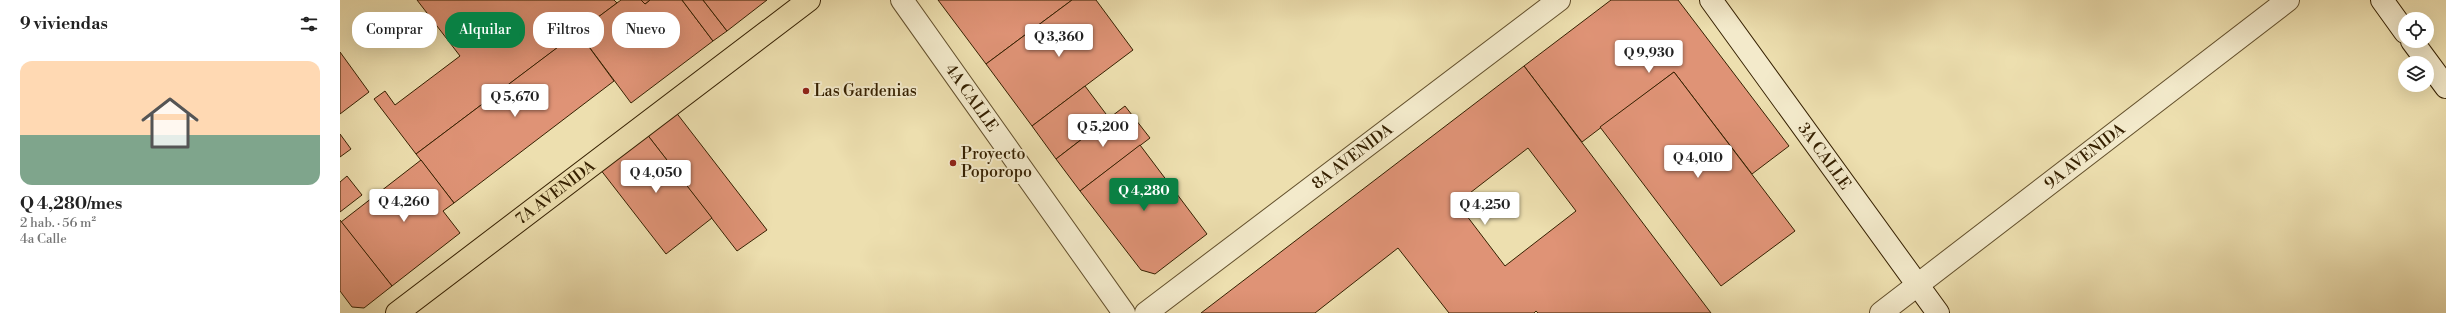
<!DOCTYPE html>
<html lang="es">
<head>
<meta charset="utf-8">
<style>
  body { margin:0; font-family:"Libre Bodoni",serif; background:#f6f6f6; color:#222; height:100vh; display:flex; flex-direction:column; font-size:15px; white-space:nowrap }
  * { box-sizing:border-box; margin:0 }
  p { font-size:13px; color:#767676 }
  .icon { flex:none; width:22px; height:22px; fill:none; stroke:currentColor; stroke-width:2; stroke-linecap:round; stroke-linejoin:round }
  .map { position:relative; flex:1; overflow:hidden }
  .panel { display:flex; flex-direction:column; background:#fff; width:340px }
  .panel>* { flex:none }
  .top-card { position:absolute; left:12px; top:12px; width:380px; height:36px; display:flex; gap:8px }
  .controls { position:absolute; left:2058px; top:12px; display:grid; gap:8px }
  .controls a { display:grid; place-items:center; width:36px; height:36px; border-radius:50%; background:#fff; box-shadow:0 4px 16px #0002; font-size:20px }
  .price { position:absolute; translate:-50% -34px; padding:0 9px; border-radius:4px; background:#fff; color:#222; font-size:13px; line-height:26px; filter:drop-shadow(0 1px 2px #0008) }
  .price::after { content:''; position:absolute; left:50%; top:24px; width:12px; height:9px; margin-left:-6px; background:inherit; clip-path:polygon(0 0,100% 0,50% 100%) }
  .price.active { background:#0b8043; color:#fff }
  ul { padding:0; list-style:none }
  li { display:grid; align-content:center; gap:8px; height:212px; padding:0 20px }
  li+li { border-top:1px solid #e0e0e0 }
  li span { display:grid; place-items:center; height:124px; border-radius:12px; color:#555 }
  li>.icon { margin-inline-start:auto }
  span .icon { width:72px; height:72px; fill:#fffc; stroke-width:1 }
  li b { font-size:17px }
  h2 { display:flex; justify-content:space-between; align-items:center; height:48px; padding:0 20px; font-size:17px }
  .chip { padding:0 14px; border-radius:16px; background:#fff; box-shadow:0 4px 16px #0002; font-size:14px; line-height:36px }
  .chip.active { background:#0b8043; color:#fff }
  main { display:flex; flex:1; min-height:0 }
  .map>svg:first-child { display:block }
</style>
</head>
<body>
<main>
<section class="panel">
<h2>9 viviendas<svg class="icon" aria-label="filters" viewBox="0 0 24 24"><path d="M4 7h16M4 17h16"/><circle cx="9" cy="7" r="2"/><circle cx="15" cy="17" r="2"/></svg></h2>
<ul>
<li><span style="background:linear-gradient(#ffd9b3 60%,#7fa58c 0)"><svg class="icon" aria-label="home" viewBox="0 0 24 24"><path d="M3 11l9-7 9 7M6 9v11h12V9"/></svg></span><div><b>Q 4,280/mes</b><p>2 hab. · 56 m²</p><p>4a Calle</p></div></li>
</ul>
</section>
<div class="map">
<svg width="2106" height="313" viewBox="0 0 2106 313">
  <rect width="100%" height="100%" fill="#eddfaf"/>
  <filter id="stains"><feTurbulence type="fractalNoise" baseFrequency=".005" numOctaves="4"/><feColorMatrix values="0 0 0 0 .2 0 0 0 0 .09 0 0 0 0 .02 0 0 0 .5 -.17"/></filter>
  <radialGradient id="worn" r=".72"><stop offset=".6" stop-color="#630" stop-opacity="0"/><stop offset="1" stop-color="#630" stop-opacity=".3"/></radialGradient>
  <!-- building -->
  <g fill="#df9376" stroke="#352000" fill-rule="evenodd">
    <path d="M77 0H274L277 3 76 154 34 99 45 91 55 105 120 56Z"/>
    <path d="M281 0H301L305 4 310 0H342L373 41 291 103 238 32Z"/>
    <path d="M301 0H310L305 4Z"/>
    <path d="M342 0H363L387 31 373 41Z"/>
    <path d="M363 0H427L387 31Z"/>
    <path d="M598 0H732L646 64Z"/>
    <path d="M732 0H756L793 50 692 126 646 64Z"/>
    <path d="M1271 0H1338L1449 146 1412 174 1334 72 1242 142 1184 66Z"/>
    <path d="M238 32 274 81 114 203 76 154Z"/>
    <path d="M0 52 29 92 0 114Z"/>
    <path d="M1184 66 1371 313H1198L1196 311 1194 313H1109L1058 248 975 313H861ZM1188 148 1236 211 1165 266 1117 203Z"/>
    <path d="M1334 72 1455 231 1381 286 1260 127Z"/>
    <path d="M745 86 769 118 716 159 692 126Z"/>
    <path d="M785 106 810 138 740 191 716 159Z"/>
    <path d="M335 111 427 230 397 251 306 133Z"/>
    <path d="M306 133 372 218 326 254 260 169Z"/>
    <path d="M0 134 11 149 0 157Z"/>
    <path d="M800 145 867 234 815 274 801 270 740 191Z"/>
    <path d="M81 160 114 203 103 211 120 233 52 286 1 222Z"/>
    <path d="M7 176 22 195 0 212V182Z"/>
    <path d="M0 220 52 286 24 308 12 307 0 291Z"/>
  </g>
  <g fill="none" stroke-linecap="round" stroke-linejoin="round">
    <defs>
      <g id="street">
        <path id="s1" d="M562 0 784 313"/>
        <path id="s2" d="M806 313 1219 0"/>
        <path id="s3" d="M1541 313 1948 0"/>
      </g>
      <g id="secondary">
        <path id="s4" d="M1371 0 1598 313"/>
        <path d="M2042 0 2065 32"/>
        <path d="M2072 41 2106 87"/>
      </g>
      <g id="primary">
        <path id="s5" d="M57 313 469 0"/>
      </g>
    </defs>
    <!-- street casing -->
    <use href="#street" stroke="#63502c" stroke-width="24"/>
    <!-- secondary casing -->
    <use href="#secondary" stroke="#352000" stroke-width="24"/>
    <!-- primary casing -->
    <use href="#primary" stroke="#352000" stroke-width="24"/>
    <!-- street -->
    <use href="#street" stroke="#f3eacb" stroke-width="22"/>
    <!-- secondary -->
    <use href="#secondary" stroke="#f3eacb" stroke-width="22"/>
    <!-- primary -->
    <use href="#primary" stroke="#eddfaf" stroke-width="22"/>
  </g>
  <!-- markers -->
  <g fill="#8f2418" stroke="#f3eacb" stroke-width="1.5">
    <circle cx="466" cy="91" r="4"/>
    <circle cx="613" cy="163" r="4"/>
  </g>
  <g text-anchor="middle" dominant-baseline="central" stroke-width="4" stroke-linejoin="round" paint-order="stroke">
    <!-- poi labels -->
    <g font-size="16" fill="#352000" stroke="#f3eacb" text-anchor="start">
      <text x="474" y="91">Las Gardenias</text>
      <text x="621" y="154">Proyecto<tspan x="621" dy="18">Poporopo</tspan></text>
    </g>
    <!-- street labels -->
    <g font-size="16" fill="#352000" stroke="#f3eacb">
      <text stroke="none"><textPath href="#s1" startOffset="120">4A CALLE</textPath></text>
      <text stroke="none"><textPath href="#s4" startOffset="193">3A CALLE</textPath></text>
      <text stroke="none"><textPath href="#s2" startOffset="259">8A AVENIDA</textPath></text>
      <text stroke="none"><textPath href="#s3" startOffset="257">9A AVENIDA</textPath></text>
      <text stroke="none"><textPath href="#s5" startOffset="199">7A AVENIDA</textPath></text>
    </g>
  </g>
  <rect width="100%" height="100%" filter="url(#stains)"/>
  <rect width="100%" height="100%" fill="url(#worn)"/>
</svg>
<div class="controls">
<a><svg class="icon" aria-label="locate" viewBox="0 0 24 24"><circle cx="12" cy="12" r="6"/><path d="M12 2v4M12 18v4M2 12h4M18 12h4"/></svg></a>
<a><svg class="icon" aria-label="layers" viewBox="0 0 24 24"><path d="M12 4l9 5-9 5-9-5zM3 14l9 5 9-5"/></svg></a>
</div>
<b class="price" style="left:719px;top:58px">Q 3,360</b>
<b class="price" style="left:1309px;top:74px">Q 9,930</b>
<b class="price" style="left:175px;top:118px">Q 5,670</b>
<b class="price" style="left:763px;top:148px">Q 5,200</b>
<b class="price" style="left:1358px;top:179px">Q 4,010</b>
<b class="price" style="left:316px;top:194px">Q 4,050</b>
<b class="price active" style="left:804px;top:212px">Q 4,280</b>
<b class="price" style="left:64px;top:223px">Q 4,260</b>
<b class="price" style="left:1145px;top:226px">Q 4,250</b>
<div class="top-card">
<a class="chip">Comprar</a>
<a class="chip active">Alquilar</a>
<a class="chip">Filtros</a>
<a class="chip">Nuevo</a>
</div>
</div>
</main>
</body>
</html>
